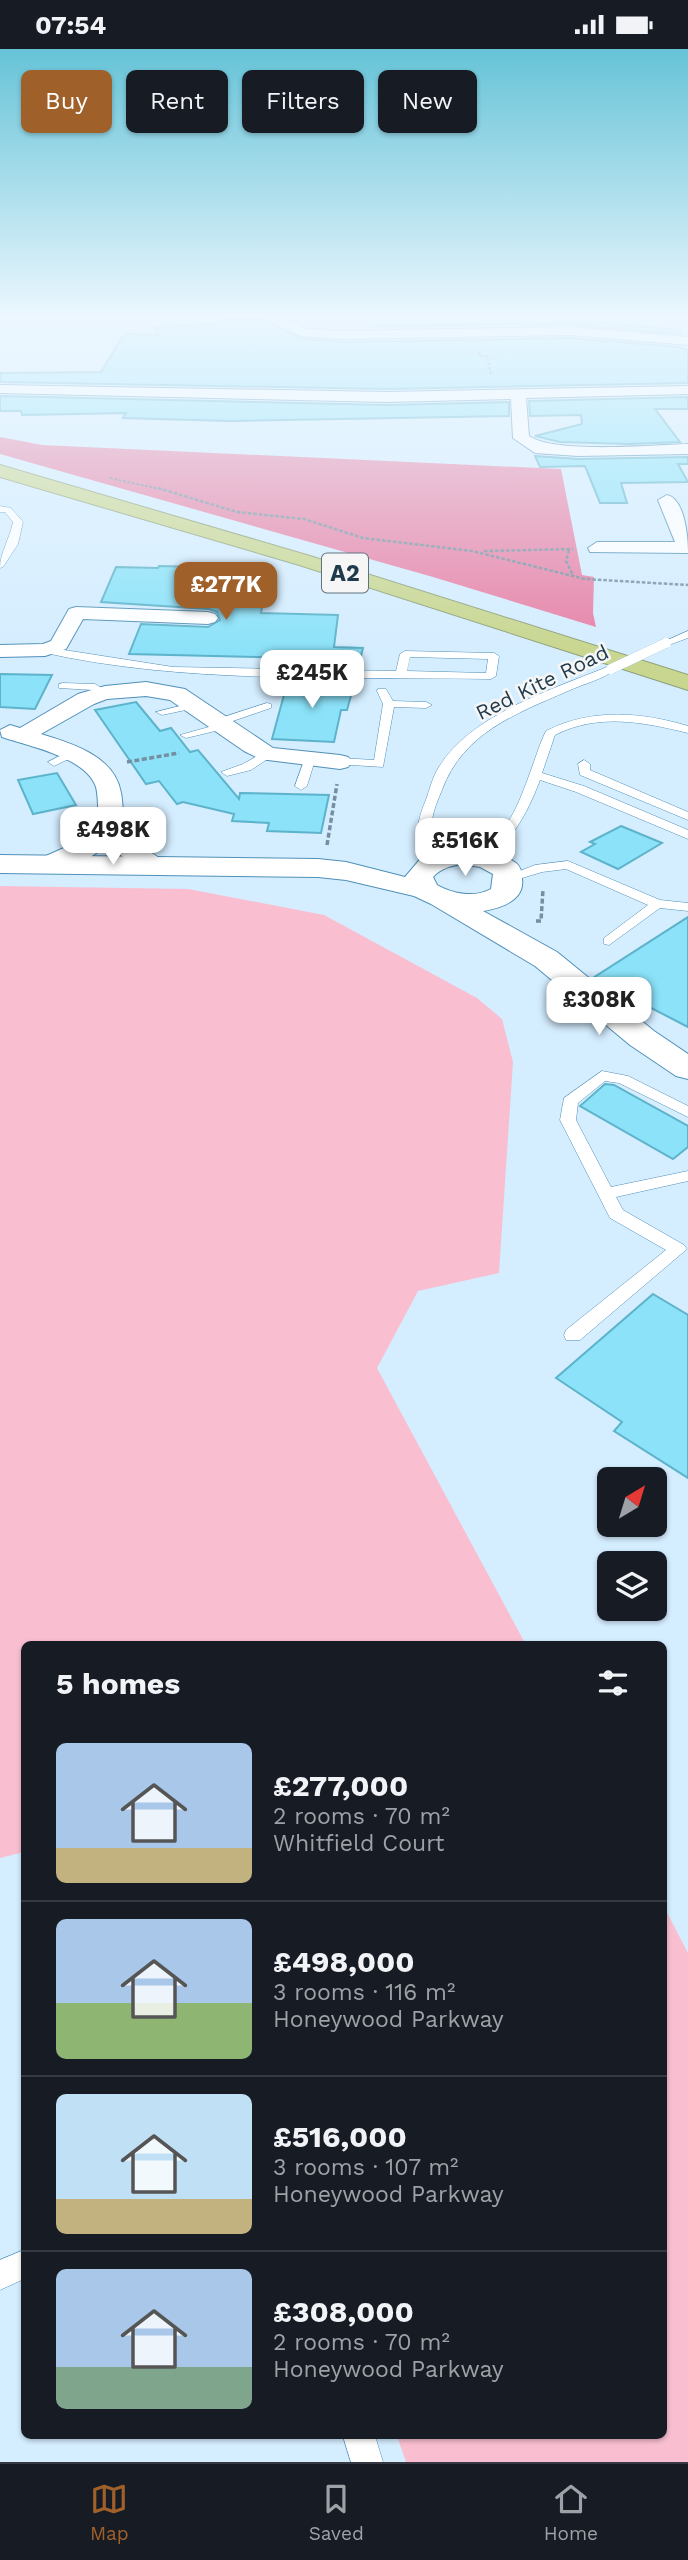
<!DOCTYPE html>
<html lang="en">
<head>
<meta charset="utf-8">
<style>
  body { margin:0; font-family:"Work Sans",sans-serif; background:#242831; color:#f1f3f6; height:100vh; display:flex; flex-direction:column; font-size:26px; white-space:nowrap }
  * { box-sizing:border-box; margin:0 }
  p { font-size:23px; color:#9ea1a6 }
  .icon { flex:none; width:38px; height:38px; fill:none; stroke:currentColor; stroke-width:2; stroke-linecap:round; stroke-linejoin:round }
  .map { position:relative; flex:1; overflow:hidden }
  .drawer { position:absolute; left:21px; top:1592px; width:646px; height:798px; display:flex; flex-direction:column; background:#171b24; border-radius:10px; box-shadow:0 2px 5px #0004 }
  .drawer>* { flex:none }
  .hud { position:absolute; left:21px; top:21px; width:648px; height:63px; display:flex; gap:14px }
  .needle { width:46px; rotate:38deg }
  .fabs { position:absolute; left:597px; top:1418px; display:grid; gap:14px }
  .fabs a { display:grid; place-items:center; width:70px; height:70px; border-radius:10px; background:#171b24; box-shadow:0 2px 5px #0004; font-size:35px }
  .price { position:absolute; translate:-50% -60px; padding:0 16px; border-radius:14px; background:#fff; color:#222; font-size:23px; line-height:46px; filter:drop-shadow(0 2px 4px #0008) }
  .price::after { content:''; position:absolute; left:50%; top:42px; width:21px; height:16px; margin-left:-10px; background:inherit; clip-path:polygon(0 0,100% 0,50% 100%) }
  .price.current { background:#a0602a; color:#fff }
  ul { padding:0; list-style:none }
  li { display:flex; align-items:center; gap:21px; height:175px; padding:0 35px }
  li+li { border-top:2px solid #363941 }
  li span { display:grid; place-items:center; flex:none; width:196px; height:140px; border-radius:10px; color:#555 }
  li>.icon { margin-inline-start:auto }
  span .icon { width:84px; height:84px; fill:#fffc; stroke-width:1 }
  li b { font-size:30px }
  h2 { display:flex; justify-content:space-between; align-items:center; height:84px; padding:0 35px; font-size:30px }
  .pill { padding:0 24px; border-radius:10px; background:#171b24; box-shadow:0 2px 5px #0004; font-size:24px; line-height:63px }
  .pill.current { background:#a0602a; color:#fff }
  .status { display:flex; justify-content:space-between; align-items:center; height:49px; padding:0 35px; background:#171b24; direction:ltr }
  .status svg { height:19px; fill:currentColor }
  .dock { display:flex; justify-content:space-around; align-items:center; height:98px; border-top:2px solid #363941; background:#171b24; font-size:19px; color:#9ea1a6 }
  .dock a { display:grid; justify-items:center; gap:4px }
  .dock .current { color:#a0602a }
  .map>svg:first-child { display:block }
</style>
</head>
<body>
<div class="status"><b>07:54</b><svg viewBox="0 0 49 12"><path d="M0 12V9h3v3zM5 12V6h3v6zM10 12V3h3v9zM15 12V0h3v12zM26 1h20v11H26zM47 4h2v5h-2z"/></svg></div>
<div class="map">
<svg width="688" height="2413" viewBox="0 0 688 2413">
  <rect width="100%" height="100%" fill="#d4edff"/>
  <!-- green -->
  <g fill="#f9bfd1">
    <path d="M0 837 188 840 324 866 477 949 502 970 513 1013 499 1224 418 1242 377 1319 526 1596H24V1803L0 1809Z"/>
    <path d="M663 1856 688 1904V2413H406L397 2387H663Z"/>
  </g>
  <!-- forest -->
  <path fill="#e781a6" d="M0 388 42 396 561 420 582 526 594 528 593 564 596 578 433 528 0 405Z"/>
  <!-- building -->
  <g fill="#8be2f9" stroke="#5db3ca" stroke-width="2">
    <path d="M223 270H263L299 289 342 293 571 289 679 298 688 301V334L387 340 0 333V324L101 323 124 285 159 286 155 278 225 274Z"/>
    <path d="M590 273 681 281 680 285 571 275 370 277Z"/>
    <path d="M0 347 387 356 509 353V367L231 372 123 369 126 364 22 366 21 362H0Z"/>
    <path d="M688 348V360H655L680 393 629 395 560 393 535 387 582 375 581 366 530 367 529 352Z"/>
    <path d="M535 407 578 410 688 408V415H678L688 433 621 434 627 454H600L585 417 540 418Z"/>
    <path d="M159 517 201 518 193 539 265 541 261 564 338 566 334 598 363 599 358 619 299 618 298 609 129 605 141 575 208 578 220 571 217 563 209 560 101 553 116 518 158 519Z"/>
    <path d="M0 625 52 626 35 660 0 658Z"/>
    <path d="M288 631 355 632 347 661H341L334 693 272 690Z"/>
    <path d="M136 653 160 682 171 679 190 703 198 701 239 750 240 744 329 746 321 784 267 782 269 774 232 772 234 765 183 753 177 755 159 732 146 735 95 661Z"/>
    <path d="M57 724 76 756 33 765 18 731Z"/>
    <path d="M621 777 662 794 618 820 581 803 595 795 590 793Z"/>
    <path d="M688 868V978L593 929Z"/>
    <path d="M605 1035 614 1036 688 1077V1098L673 1110 580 1057Z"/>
    <path d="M653 1245 688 1266V1429L614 1382 622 1373 556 1329Z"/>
  </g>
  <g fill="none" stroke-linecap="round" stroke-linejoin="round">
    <defs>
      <g id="lane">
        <path d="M0 457 11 459 23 473 18 495 3 518 0 519C0 504 10 489 13 473L5 463H0Z"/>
        <path d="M688 582V589L666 597 661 594Z"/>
        <path d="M45 598 173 618 396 622 400 605 405 602 494 604 499 607 496 627 491 630C343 627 187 636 41 603V599ZM410 608 488 610 486 624 407 622Z"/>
        <path d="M607 618 616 620C604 630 583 635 568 642 515 665 463 684 442 741 436 755 431 768 431 782 440 795 451 802 467 802 514 803 530 713 546 682 591 659 641 663 688 677V684C643 673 598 664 555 686L542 724 584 737 688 781V790L576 743 540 731C526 768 502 818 455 809 442 807 433 797 421 795 414 780 421 763 427 748 430 739 433 727 439 718 470 666 553 640 607 618Z"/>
        <path d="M63 634 95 635 110 644 105 647 93 641 59 639V635Z"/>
        <path d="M378 640H386L393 652 426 653 432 656 426 659 394 658 383 718 336 715 334 713 340 709 374 711 383 655 377 642Z"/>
        <path d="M196 653 200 654V658L162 666 156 663Z"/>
        <path d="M267 654 271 655V659L227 674 230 677 228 679 186 689 180 686 216 676 215 671Z"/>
        <path d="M73 700 79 704 77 706 54 717 48 713Z"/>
        <path d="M268 701 274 705 272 707 251 721 227 727 221 723 243 715Z"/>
        <path d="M305 709 315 711 307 737 301 741 295 737Z"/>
        <path d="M584 711 590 715V721L688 763V771L580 726 578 715Z"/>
        <path d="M568 812 660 851 688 854V862L660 859 609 896 604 895V889L648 856 566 820 542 823 509 833 502 829 535 816Z"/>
        <path d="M602 1022 628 1027 688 1057V1068L619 1034 605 1032 578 1054 576 1071 611 1138 688 1122V1132L616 1148 623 1161 684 1196 687 1200 580 1291H566L564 1286 566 1281 666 1201 610 1169 560 1071 564 1049Z"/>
        <path d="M24 2201V2230L0 2241V2211Z"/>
        <path d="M343 2387H375L383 2413H351Z"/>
      </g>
      <g id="street">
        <path d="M265 270H283L307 280 342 282 571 278 688 288V296L571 286 342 290 300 287Z"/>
        <path d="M0 336 387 343 688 337V345L526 349 529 387C555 405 653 396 688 395V405L578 407 535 404 513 389 511 350 387 353 0 344Z"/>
        <path d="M667 446C685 450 688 488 688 504L590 503 588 499 597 493H675L658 451Z"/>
        <path d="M76 558 208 563 215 565 218 569 215 573 208 575 83 570 66 600 45 607 0 608V596L43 595 51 592 69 560Z"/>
        <path d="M146 633 185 640 273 699 340 706 348 708 352 713 348 718 340 720 260 710 244 702 170 651 146 647 107 650 94 655 41 685C71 694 115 707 121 744 124 759 121 774 130 786 140 800 159 805 168 818L164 824C143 829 123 810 110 794 93 808 61 827 39 822L35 816 39 810 82 791 100 775C97 763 99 750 96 738 86 708 28 697 2 688L0 681 10 676 20 679 78 645 105 637Z"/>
      </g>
      <path id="secondary" d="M462 799C480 801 501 803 516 814 521 818 522 824 522 830 525 852 500 859 483 862L557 903 654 982 688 1005V1030L676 1027 630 996 535 917 431 855 414 847 346 831 318 828 0 824V806L318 810 346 813 405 828 422 808ZM462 815 480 818 493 825 491 840C475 849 453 845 437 836L433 828C441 819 451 817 462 815Z"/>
      <path id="highway" d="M0 416 310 507 688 626V641L296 515 0 428Z"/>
    </defs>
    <!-- lane casing -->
    <use href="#lane" stroke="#5090b8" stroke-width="1"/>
    <!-- street casing -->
    <use href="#street" stroke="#5090b8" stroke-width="2"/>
    <!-- secondary casing -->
    <use href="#secondary" stroke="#5090b8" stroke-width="2"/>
    <!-- highway casing -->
    <use href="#highway" stroke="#8d9f77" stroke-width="2"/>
    <!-- path-far2 -->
    <g stroke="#758fa0" stroke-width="2" stroke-dasharray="2.5 2" stroke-linecap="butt">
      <path d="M479 303 480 307H487L491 325"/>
      <path d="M110 429 164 441"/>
    </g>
    <!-- path-far1 -->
    <g stroke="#758fa0" stroke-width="2.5" stroke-dasharray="3.5 2" stroke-linecap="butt">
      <path d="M158 439 237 463 304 470 363 489 472 502 585 530 688 536"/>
      <path d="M569 501 566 512 573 526"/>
      <path d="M484 502 573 500"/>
    </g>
    <!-- path -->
    <g stroke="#758fa0" stroke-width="3.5" stroke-dasharray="5 2.5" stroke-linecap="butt">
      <path d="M127 713 179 704"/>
      <path d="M327 796 337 735"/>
      <path d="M536 872H541L543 840"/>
    </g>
    <!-- lane -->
    <use href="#lane" fill="#fff" fill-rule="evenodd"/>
    <!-- street -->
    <use href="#street" fill="#fff" fill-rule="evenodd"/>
    <!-- secondary -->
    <use href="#secondary" fill="#fff" fill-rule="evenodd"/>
    <!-- highway -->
    <use href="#highway" fill="#c8d68f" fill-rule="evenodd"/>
    <defs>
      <path id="lane-bridge" d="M611 620 666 594"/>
    </defs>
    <!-- lane-bridge casing -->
    <use href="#lane-bridge" stroke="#5090b8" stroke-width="10" stroke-linecap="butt"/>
    <!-- lane-bridge -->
    <use href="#lane-bridge" stroke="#fff" stroke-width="10"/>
  </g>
  <!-- sky -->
  <linearGradient id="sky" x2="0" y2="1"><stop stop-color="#66c3d7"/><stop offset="0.44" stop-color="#ecf7ff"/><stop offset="1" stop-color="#ecf7ff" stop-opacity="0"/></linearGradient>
  <rect width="688" height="608" fill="url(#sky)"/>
  <g text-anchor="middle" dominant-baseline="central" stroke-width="5" stroke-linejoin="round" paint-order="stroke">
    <!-- far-street labels -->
    <g font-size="21" fill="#1f3a4b" stroke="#f6f6f6">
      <text transform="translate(542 633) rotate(-26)">Red Kite Road</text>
    </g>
    <!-- shield labels -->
    <rect fill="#f6f6f6" stroke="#60727e" stroke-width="2" x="322" y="504.5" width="46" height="39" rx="5"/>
    <g font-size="23" font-weight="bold" fill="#1f3a4b">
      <text x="345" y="524">A2</text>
    </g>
  </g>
</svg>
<div class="fabs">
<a><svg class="needle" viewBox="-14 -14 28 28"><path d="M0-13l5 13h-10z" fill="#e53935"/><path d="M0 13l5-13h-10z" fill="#9ea1a6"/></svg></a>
<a><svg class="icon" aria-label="layers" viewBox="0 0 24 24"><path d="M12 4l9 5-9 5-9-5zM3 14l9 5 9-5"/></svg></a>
</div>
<b class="price current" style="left:226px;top:573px">£277K</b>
<b class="price" style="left:312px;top:661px">£245K</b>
<b class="price" style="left:113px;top:818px">£498K</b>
<b class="price" style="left:465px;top:829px">£516K</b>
<b class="price" style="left:599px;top:988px">£308K</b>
<div class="hud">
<a class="pill current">Buy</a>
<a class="pill">Rent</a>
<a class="pill">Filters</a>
<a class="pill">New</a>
</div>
<section class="drawer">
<h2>5 homes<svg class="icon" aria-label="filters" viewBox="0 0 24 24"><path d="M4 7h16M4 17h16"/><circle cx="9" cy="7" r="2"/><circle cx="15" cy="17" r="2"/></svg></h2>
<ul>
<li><span style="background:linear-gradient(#a9c7e8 75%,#c2b280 0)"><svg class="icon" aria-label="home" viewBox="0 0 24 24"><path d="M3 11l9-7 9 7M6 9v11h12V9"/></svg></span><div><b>£277,000</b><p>2 rooms · 70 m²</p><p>Whitfield Court</p></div></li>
<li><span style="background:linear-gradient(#a9c7e8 60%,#8fb573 0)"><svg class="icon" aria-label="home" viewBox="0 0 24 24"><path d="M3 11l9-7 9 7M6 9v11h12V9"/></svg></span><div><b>£498,000</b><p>3 rooms · 116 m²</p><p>Honeywood Parkway</p></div></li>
<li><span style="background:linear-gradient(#bfe0f5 75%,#c2b280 0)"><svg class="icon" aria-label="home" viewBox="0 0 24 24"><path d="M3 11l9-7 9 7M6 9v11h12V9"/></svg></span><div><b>£516,000</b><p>3 rooms · 107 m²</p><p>Honeywood Parkway</p></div></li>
<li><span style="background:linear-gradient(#a9c7e8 70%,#7fa58c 0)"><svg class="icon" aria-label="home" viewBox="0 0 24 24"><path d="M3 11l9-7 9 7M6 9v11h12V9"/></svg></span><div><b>£308,000</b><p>2 rooms · 70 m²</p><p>Honeywood Parkway</p></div></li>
</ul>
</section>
</div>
<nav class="dock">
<a class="current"><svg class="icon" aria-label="map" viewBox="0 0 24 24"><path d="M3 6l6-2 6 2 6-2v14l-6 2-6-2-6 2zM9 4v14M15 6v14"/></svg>Map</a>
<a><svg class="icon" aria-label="saved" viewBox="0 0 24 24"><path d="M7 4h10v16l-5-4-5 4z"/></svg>Saved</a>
<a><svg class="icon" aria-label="home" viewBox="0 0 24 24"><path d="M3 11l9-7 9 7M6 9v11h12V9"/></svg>Home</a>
</nav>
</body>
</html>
